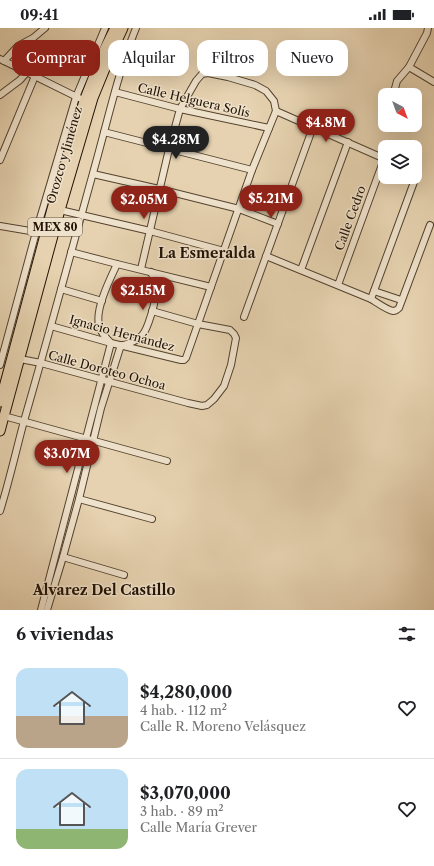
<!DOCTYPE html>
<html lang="es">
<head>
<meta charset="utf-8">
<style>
  body { margin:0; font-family:"Libre Caslon Text",serif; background:#f2f2f2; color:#202124; height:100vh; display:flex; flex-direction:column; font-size:15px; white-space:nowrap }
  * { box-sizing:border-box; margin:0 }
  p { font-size:13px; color:#757577 }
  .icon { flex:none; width:22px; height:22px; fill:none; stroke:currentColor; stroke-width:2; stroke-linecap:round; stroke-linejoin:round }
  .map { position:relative; height:582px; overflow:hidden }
  .details { display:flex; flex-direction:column; background:#fff; flex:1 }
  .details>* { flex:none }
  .banner { position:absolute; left:12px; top:12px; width:410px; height:36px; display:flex; gap:8px }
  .needle { width:26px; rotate:139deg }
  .tools { position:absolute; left:378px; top:60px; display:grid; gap:8px }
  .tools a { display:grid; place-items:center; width:44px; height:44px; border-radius:8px; background:#fff; box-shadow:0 4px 16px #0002; font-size:20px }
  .price { position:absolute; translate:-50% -34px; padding:0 9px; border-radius:14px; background:#8f2418; color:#fff; font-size:13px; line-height:26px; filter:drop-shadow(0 1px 2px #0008) }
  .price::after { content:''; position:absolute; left:50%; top:24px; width:12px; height:9px; margin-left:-6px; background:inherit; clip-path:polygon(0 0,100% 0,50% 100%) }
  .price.active { background:#222; color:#fff }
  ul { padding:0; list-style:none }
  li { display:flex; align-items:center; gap:12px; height:100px; padding:0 16px }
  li+li { border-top:1px solid #e0e0e0 }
  li span { display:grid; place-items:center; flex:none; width:112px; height:80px; border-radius:12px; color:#555 }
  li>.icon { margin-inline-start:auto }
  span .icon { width:48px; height:48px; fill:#fffc; stroke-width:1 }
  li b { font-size:17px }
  h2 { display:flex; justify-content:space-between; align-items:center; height:48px; padding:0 16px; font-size:17px }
  .tag { padding:0 14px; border-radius:12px; background:#fff; box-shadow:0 4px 16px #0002; font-size:14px; line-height:36px }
  .tag.active { background:#8f2418; color:#fff }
  .status { display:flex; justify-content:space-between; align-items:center; height:28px; padding:0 20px; background:#fff; direction:ltr }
  .status svg { height:11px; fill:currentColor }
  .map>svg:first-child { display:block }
</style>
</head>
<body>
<div class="status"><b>09:41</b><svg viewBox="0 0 49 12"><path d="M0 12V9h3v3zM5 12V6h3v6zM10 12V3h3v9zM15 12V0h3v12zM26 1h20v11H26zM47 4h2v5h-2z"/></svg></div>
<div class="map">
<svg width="434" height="582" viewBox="0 0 434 582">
  <rect width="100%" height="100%" fill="#e6d2b0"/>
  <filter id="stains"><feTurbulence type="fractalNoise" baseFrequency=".005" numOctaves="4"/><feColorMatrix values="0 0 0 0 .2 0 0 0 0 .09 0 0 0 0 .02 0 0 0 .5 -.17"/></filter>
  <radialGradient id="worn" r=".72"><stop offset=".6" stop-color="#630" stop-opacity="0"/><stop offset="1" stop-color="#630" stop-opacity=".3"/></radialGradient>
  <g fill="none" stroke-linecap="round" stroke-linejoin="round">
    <defs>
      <g id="minor">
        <path d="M0 31 79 70"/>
        <path d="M4 33 18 18 33 10 45 0"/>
        <path d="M409 39 434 54"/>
        <path d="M115 64 180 81 269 100"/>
        <path d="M0 67 20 52 27 44"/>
        <path d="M395 67 394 64 397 53 409 39 427 5 428 0"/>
        <path d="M276 83 385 131"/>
        <path d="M104 104 252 142"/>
        <path d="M0 132 35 48"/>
        <path d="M93 146 159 161 239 181 278 196"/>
        <path d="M60 182 150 203 224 223"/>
        <path d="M0 198 36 204"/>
        <path d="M71 224 117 236 211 259"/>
        <path d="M266 228 371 271C376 274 387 282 393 283 396 283 397 282 399 280L430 197"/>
        <path d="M141 241 169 121 180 81 196 53 202 46 208 45 228 49 255 57 266 63 274 73 276 83"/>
        <path d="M301 242 348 114"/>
        <path d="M338 257 384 131"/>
        <path d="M61 261 102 273"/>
        <path d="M374 263 401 272"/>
        <path d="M371 271 414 154 412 149"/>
        <path d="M244 289 313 99"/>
        <path d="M51 298 111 315 181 332H184L186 330 252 142 276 83"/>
        <path d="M124 317C145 311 146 303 152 284 154 277 156 269 156 262 157 256 153 249 151 244"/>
        <path d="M20 331 41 335 188 375 202 378 207 377 214 371 224 358 231 337 236 310 234 306 230 302 198 296 152 283"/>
        <path d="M0 337 36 204 76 69 105 0"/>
        <path d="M4 388 167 433"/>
        <path d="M79 471 152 491"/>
        <path d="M0 483C9 454 16 423 24 393 48 310 70 228 93 145 107 96 117 47 136 0"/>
        <path d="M63 529 124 547"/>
        <path d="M41 582 111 315C106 310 100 304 99 297 95 281 110 251 117 236"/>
        <path d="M47 582 63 529 79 471 101 380 121 317"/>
      </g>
      <g id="highway">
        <path d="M0 374 52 181 84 73 105 20 115 0"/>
        <path d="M0 403 60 182 93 70 111 26 123 0"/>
      </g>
    </defs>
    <!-- minor casing -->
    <use href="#minor" stroke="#53422e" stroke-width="8"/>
    <!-- highway casing -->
    <use href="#highway" stroke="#221203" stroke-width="11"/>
    <!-- minor -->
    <use href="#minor" stroke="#efe2cc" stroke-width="6"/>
    <!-- highway -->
    <use href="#highway" stroke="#e6d2b0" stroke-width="9"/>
  </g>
  <g text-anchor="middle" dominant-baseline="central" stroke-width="3" stroke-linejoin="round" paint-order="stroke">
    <!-- shield labels -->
    <rect fill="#efe2cc" stroke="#60503f" stroke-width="1" x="28" y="190" width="54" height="18" rx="3"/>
    <g font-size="11" font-weight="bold" fill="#221203">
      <text x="55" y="199">MEX 80</text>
    </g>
    <!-- street labels -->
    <g font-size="12" fill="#221203" stroke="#efe2cc">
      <text transform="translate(194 72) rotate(13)">Calle Helguera Solís</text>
      <text transform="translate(64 127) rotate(-74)">Orozco y Jiménez</text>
      <text transform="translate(350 190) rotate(-70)">Calle Cedro</text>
      <text transform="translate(122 305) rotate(15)">Ignacio Hernández</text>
      <text transform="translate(107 342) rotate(15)">Calle Doroteo Ochoa</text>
    </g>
    <!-- quarter labels -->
    <g font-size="14" font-weight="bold" fill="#221203" stroke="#efe2cc">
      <text x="207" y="225">La Esmeralda</text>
      <text x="104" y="562">Alvarez Del Castillo</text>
    </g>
  </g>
  <rect width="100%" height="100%" filter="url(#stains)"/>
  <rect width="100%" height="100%" fill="url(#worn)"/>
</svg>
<div class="tools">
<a><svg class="needle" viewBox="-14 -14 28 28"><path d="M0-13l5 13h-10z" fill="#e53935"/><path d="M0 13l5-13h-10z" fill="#757577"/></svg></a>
<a><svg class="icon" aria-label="layers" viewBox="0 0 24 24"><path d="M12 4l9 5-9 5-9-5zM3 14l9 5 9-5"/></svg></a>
</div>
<b class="price" style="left:326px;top:115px">$4.8M</b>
<b class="price active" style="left:176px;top:132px">$4.28M</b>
<b class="price" style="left:271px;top:191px">$5.21M</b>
<b class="price" style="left:144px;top:192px">$2.05M</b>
<b class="price" style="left:143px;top:283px">$2.15M</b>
<b class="price" style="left:67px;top:446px">$3.07M</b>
<div class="banner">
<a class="tag active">Comprar</a>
<a class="tag">Alquilar</a>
<a class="tag">Filtros</a>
<a class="tag">Nuevo</a>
</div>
</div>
<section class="details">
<h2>6 viviendas<svg class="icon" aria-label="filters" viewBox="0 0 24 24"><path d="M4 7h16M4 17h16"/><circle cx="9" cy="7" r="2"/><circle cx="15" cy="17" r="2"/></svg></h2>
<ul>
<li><span style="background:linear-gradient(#bfe0f5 60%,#b9a48a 0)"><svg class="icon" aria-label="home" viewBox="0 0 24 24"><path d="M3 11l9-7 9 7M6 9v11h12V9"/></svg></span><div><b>$4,280,000</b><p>4 hab. · 112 m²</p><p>Calle R. Moreno Velásquez</p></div><svg class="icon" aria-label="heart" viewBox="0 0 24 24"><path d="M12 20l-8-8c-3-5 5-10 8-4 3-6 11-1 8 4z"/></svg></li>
<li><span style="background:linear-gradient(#bfe0f5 75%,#8fb573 0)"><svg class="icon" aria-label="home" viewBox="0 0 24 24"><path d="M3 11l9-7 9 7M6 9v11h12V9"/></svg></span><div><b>$3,070,000</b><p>3 hab. · 89 m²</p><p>Calle María Grever</p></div><svg class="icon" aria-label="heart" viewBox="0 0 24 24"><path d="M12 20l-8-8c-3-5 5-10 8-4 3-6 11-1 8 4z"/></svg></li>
</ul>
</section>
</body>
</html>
